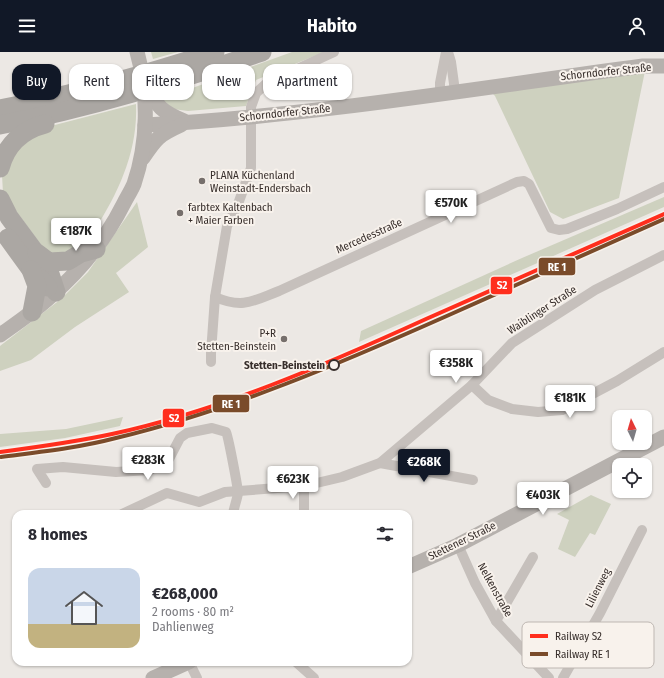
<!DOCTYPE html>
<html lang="en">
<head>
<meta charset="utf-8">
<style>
  body { margin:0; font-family:"Fira Sans Condensed",sans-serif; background:#f2f2f3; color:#2b2b33; height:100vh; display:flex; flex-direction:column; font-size:15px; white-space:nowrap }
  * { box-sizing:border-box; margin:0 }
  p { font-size:13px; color:#7c7c81 }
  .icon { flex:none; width:22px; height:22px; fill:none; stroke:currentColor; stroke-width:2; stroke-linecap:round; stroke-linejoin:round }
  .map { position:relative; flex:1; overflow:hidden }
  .details { position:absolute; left:12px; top:458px; width:400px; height:156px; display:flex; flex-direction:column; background:#fff; border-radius:12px; box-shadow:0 1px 3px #0004 }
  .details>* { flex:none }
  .top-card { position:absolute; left:12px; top:12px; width:400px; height:36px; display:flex; gap:8px }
  .needle { width:26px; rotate:355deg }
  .controls { position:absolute; left:612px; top:358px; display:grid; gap:8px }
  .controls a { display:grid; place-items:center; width:40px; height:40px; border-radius:8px; background:#fff; box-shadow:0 1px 3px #0004; font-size:20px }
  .price { position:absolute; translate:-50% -34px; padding:0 9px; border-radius:4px; background:#fff; color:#222; font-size:13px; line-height:26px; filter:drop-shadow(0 1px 2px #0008) }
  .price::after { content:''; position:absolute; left:50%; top:24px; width:12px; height:9px; margin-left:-6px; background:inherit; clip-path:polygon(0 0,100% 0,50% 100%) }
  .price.current { background:#111827; color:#fff }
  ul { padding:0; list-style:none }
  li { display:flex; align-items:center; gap:12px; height:100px; padding:0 16px }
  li+li { border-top:1px solid #e1e1e2 }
  li span { display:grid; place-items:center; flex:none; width:112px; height:80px; border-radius:12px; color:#555 }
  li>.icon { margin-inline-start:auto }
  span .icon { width:48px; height:48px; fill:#fffc; stroke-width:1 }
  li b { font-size:17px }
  h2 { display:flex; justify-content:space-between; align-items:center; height:48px; padding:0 16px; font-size:17px }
  .pill { padding:0 14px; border-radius:12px; background:#fff; box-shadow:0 1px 3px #0004; font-size:14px; line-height:36px }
  .pill.current { background:#111827; color:#fff }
  header { display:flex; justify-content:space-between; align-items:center; height:52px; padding:0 16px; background:#111827; color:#fff; font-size:18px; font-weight:700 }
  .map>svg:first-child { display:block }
</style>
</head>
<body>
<header><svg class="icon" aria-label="menu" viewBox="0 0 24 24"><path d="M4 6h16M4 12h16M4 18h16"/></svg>Habito<svg class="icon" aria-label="person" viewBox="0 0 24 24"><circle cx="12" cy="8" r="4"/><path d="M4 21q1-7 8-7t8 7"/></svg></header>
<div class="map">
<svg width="664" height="626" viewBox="0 0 664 626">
  <rect width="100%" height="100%" fill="#ece8e4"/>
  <!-- green -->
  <g fill="#ced1bf">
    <path d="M151 0H178L153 7Z"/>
    <path d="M292 0H324L256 28 246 54 188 59 173 57 162 47Z"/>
    <path d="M645 19 619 146 563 167 550 160 495 44 491 40Z"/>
    <path d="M136 52C138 96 121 135 99 171L100 172 81 194 68 202 47 201 3 141 2 123 8 105 47 75Z"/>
    <path d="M664 145V155L359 290 361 279 522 206Z"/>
    <path d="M137 150 148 195 116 221 129 240 75 275 31 308 0 319V294L61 247 88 220Z"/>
    <path d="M123 365 120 374 65 386 0 395V382L66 377Z"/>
    <path d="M591 443 611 452 595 483 590 481 575 505 558 497 569 468 557 462Z"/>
  </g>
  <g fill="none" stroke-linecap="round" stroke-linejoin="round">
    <!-- street -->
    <g stroke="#c6c0bc" stroke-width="10">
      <path d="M448 0 451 10 455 39"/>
      <path d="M440 41V31L446 0"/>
      <path d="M215 245C243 257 253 249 279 239L517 130 524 129 529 132 551 176 559 178 567 177 617 157 664 135"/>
      <path d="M211 310V301L215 245 227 174 238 152 251 116V55L256 41 267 31 334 0"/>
      <path d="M472 333 488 348 512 357 538 360 562 358 617 329 664 300"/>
      <path d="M380 411 473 428"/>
      <path d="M46 431 37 417 63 415 116 420 150 418 169 407 180 386 187 381 212 376 226 380C228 383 238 436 238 441 237 448 234 455 233 462"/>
      <path d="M304 434V462"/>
      <path d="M122 462 167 441 199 450 225 440 304 434 342 425 380 411 472 333 512 291 595 238 664 203"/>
      <path d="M458 493 475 531 496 569 549 626"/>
      <path d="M496 569 533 505"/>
      <path d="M189 610 197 626"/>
      <path d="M296 610 314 626"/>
      <path d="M563 626 600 561 642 478"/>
    </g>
    <!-- secondary -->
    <g stroke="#b6b1ad" stroke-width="15">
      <path d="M147 34C157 55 162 60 184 69"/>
      <path d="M145 73C312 64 477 36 643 14H664"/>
      <path d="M143 106C156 86 159 83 181 73"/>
      <path d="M0 283C17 271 35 259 51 244 81 218 106 187 124 151 127 145 131 139 134 132 148 91 149 42 137 0"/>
      <path d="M408 515 458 493 664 385"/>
      <path d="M153 626 189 610"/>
    </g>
    <!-- highway -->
    <g stroke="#aba7a3" stroke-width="19">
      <path d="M0 57C73 43 144 23 215 0"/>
      <path d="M0 73C89 56 176 29 262 0"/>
      <path d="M0 116C6 93 22 78 45 72"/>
      <path d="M0 147 9 165 49 219 56 240"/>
      <path d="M8 186 29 215 48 235"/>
      <path d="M37 201 49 210 68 209 81 201 96 197"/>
      <path d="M31 218 37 234 32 260"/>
    </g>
    <defs>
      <path id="rail-1" d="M0 400C38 395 75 390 112 382 221 358 325 313 426 267 505 232 585 197 664 162"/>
      <path id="rail-2" d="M1 405C39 400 78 396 116 386 232 358 341 311 449 263 521 231 592 199 664 167"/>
    </defs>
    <!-- rail-1 casing -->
    <use href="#rail-1" stroke="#f8f2ec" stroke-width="7"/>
    <!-- rail-2 casing -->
    <use href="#rail-2" stroke="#f8f2ec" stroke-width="7"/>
    <!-- rail-1 -->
    <use href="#rail-1" stroke="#ff2e1d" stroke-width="4"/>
    <!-- rail-2 -->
    <use href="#rail-2" stroke="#7a4b2a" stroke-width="4"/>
  </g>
  <!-- markers -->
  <g fill="#766f6c" stroke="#f8f2ec" stroke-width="1.5">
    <circle cx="202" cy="129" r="4"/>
    <circle cx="180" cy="161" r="4"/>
    <circle cx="284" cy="287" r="4"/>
  </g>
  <circle fill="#f8f2ec" stroke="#372e2b" stroke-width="2" cx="334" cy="313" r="5"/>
  <g text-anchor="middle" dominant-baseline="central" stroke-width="4" stroke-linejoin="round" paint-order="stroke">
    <!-- street labels -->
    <g font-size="11" fill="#372e2b" stroke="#f8f2ec">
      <text transform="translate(606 20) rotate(-6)">Schorndorfer Straße</text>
      <text transform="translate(285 61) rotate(-6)">Schorndorfer Straße</text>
      <text transform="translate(369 184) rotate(-24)">Mercedesstraße</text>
      <text transform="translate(542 258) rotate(-33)">Waiblinger Straße</text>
      <text transform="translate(462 489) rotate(-26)">Stettener Straße</text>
      <text transform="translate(598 536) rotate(-63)">Lilienweg</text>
      <text transform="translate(495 538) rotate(61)">Nelkenstraße</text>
    </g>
    <!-- poi labels -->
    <g font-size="11" fill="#372e2b" stroke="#f8f2ec" text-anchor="start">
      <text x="210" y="123">PLANA Küchenland<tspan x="210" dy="13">Weinstadt-Endersbach</tspan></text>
      <text x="188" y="155">farbtex Kaltenbach<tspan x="188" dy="13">+ Maier Farben</tspan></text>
      <text x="276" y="281" text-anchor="end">P+R<tspan x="276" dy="13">Stetten-Beinstein</tspan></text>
    </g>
    <!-- stop labels -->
    <g font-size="11" font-weight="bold" fill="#372e2b" stroke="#f8f2ec" text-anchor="end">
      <text x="325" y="313">Stetten-Beinstein</text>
    </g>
  </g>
  <!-- legend -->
  <rect x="522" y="570" width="132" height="46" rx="6" fill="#f8f2ec" stroke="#beb7b2" stroke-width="1"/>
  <rect x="530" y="582" width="18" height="4" fill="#ff2e1d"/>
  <rect x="530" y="600" width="18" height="4" fill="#7a4b2a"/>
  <g font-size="11" fill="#372e2b">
    <text x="555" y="588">Railway S2</text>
    <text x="555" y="606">Railway RE 1</text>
  </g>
  <g stroke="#f8f2ec" stroke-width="1.5">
    <rect x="538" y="205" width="38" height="19" rx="4" fill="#7a4b2a"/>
    <rect x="490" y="224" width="23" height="19" rx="4" fill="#ff2e1d"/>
    <rect x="212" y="342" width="38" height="19" rx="4" fill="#7a4b2a"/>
    <rect x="162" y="356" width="23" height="20" rx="4" fill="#ff2e1d"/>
  </g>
  <g font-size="11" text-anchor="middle" font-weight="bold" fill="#fff">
    <text x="557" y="219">RE 1</text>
    <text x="502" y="237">S2</text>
    <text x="231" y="356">RE 1</text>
    <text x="174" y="370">S2</text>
  </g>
</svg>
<div class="controls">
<a><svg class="needle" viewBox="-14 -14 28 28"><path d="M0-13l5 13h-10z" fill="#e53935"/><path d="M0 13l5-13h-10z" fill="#7c7c81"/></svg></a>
<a><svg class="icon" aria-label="locate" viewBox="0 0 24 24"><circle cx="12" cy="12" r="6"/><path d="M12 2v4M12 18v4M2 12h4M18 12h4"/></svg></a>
</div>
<b class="price" style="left:451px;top:172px">€570K</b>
<b class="price" style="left:76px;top:200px">€187K</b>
<b class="price" style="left:456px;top:332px">€358K</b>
<b class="price" style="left:570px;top:367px">€181K</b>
<b class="price" style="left:148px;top:429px">€283K</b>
<b class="price current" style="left:424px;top:431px">€268K</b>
<b class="price" style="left:293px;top:448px">€623K</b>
<b class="price" style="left:543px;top:464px">€403K</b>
<div class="top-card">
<a class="pill current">Buy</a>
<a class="pill">Rent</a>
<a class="pill">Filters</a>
<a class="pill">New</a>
<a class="pill">Apartment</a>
</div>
<section class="details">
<h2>8 homes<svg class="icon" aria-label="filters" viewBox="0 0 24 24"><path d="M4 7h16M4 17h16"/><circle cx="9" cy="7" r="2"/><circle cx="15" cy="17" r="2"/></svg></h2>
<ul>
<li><span style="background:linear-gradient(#c9d6e8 70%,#c2b280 0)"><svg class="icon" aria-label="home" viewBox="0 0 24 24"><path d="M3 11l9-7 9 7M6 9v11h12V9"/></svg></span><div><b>€268,000</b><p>2 rooms · 80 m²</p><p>Dahlienweg</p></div></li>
</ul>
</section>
</div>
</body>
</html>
